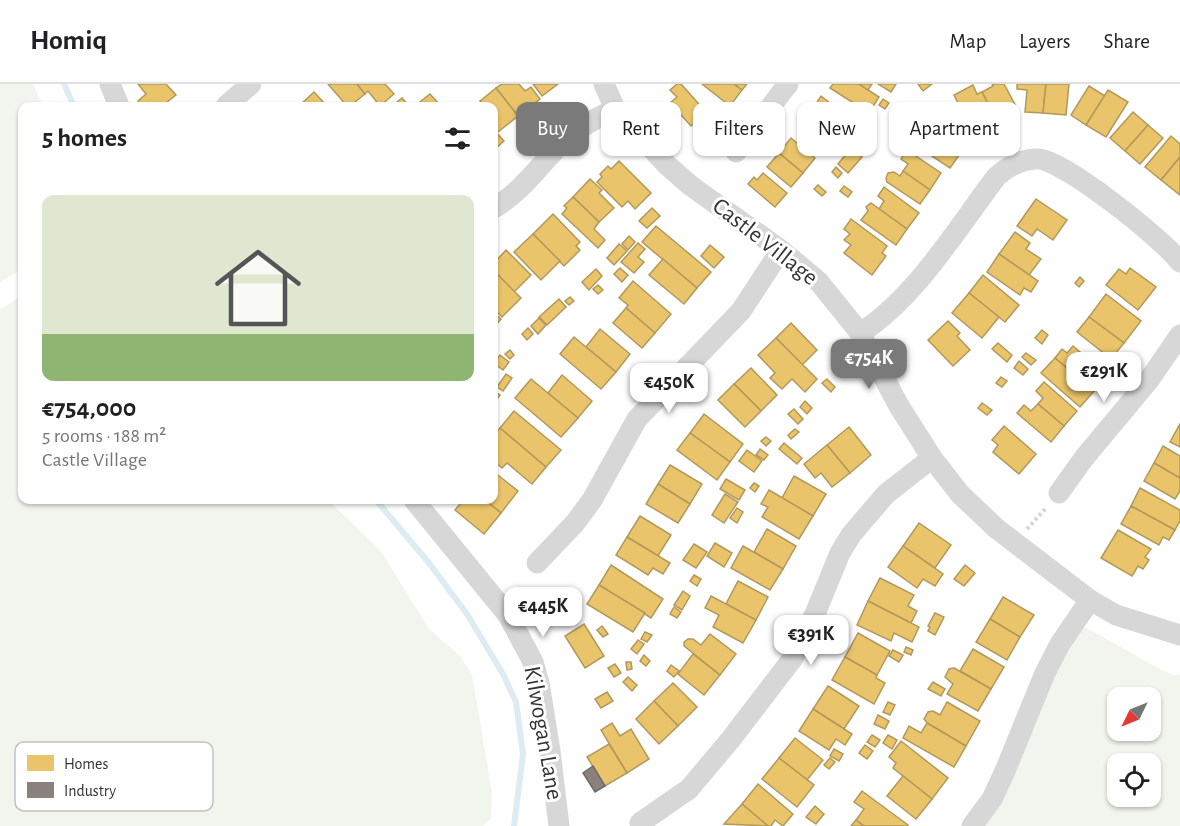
<!DOCTYPE html>
<html lang="en">
<head>
<meta charset="utf-8">
<style>
  body { margin:0; font-family:"Alegreya Sans",sans-serif; background:#f6f6f6; color:#202124; height:100vh; display:flex; flex-direction:column; font-size:22px; white-space:nowrap }
  * { box-sizing:border-box; margin:0 }
  p { font-size:20px; color:#757577 }
  .icon { flex:none; width:33px; height:33px; fill:none; stroke:currentColor; stroke-width:2; stroke-linecap:round; stroke-linejoin:round }
  .map { position:relative; flex:1; overflow:hidden }
  .details { position:absolute; left:18px; top:18px; width:480px; height:402px; display:flex; flex-direction:column; background:#fff; border-radius:12px; box-shadow:0 2px 4px #0004 }
  .details>* { flex:none }
  .guide { position:absolute; left:516px; top:18px; width:570px; height:54px; display:flex; gap:12px }
  .needle { width:39px; rotate:227deg }
  .buttons { position:absolute; left:1107px; top:603px; display:grid; gap:12px }
  .buttons a { display:grid; place-items:center; width:54px; height:54px; border-radius:12px; background:#fff; box-shadow:0 2px 4px #0004; font-size:30px }
  .price { position:absolute; translate:-50% -51px; padding:0 14px; border-radius:12px; background:#fff; color:#222; font-size:20px; line-height:39px; filter:drop-shadow(0 2px 3px #0008) }
  .price::after { content:''; position:absolute; left:50%; top:36px; width:18px; height:14px; margin-left:-9px; background:inherit; clip-path:polygon(0 0,100% 0,50% 100%) }
  .price.selected { background:#7a7a7a; color:#fff }
  ul { padding:0; list-style:none }
  li { display:grid; align-content:center; gap:12px; height:318px; padding:0 24px }
  li+li { border-top:2px solid #e0e0e0 }
  li span { display:grid; place-items:center; height:186px; border-radius:12px; color:#555 }
  li>.icon { margin-inline-start:auto }
  span .icon { width:108px; height:108px; fill:#fffc; stroke-width:1 }
  li b { font-size:26px }
  h2 { display:flex; justify-content:space-between; align-items:center; height:72px; padding:0 24px; font-size:26px }
  .chip { padding:0 21px; border-radius:12px; background:#fff; box-shadow:0 2px 4px #0004; font-size:21px; line-height:54px }
  .chip.selected { background:#7a7a7a; color:#fff }
  header { display:flex; align-items:center; gap:36px; box-sizing:border-box; height:84px; padding:0 30px; background:#fff; border-bottom:2px solid #e0e0e0 }
  header strong { font-size:28px }
  nav { display:flex; gap:33px; margin-inline-start:auto; font-size:21px }
  .map>svg:first-child { display:block }
</style>
</head>
<body>
<header>
<strong>Homiq</strong>
<nav><a>Map</a><a>Layers</a><a>Share</a></nav>
</header>
<div class="map">
<svg width="1180" height="742" viewBox="0 0 1180 742">
  <rect width="100%" height="100%" fill="#fff"/>
  <!-- green -->
  <g fill="#f1f5ed" fill-rule="evenodd">
    <path d="M0 0H33L43 22H22V185L0 198Z"/>
    <path d="M22 211V416H328L380 466 429 545 461 573 472 591 492 709 491 735 483 742H0V226Z"/>
    <path d="M1085 543 1158 584 1173 591H1180V742H982L1067 567ZM1118 614H1150V646H1118ZM1118 680H1150V712H1118Z"/>
  </g>
  <!-- homes -->
  <g fill="#e9c46a" stroke="#b2985a" stroke-width="1.5">
    <path d="M138 0H166L176 11 162 22H143L138 17 146 10Z"/>
    <path d="M328 0H357L365 10 350 22H347Z"/>
    <path d="M357 0H385L394 10 380 22 368 7 365 10Z"/>
    <path d="M502 0H519L525 7 531 3 540 15 518 32 496 4Z"/>
    <path d="M533 0H558L542 12Z"/>
    <path d="M677 0H681L706 28 691 42 670 19 677 13 670 6Z"/>
    <path d="M702 0H734L742 6 730 22Z"/>
    <path d="M734 0H747L742 6Z"/>
    <path d="M833 0H859L879 13 869 29 830 4Z"/>
    <path d="M859 0H872L868 6Z"/>
    <path d="M878 0H896L891 8Z"/>
    <path d="M918 0H932L923 7Z"/>
    <path d="M992 0H1004L1018 26 997 37 982 8 993 2Z"/>
    <path d="M1017 0H1046L1043 29 1025 28 1027 6 1017 5Z"/>
    <path d="M1046 0H1069L1066 31 1043 29Z"/>
    <path d="M973 1 977 10 982 8 997 37 982 46 975 33 967 37 954 11Z"/>
    <path d="M1089 2 1105 12 1086 41 1071 31Z"/>
    <path d="M496 4 518 32 498 48 494 43V22H485L480 17Z"/>
    <path d="M1108 6 1128 18 1106 53 1086 41Z"/>
    <path d="M314 8 327 22H299Z"/>
    <path d="M430 10 440 21 415 22Z"/>
    <path d="M821 12 848 33 846 36 852 41 842 54 810 29Z"/>
    <path d="M402 14 409 22H392Z"/>
    <path d="M883 15 889 19 885 25 879 21Z"/>
    <path d="M938 28 973 51 962 67 934 49 938 43 931 38V34Z"/>
    <path d="M1133 28 1148 41 1125 67 1110 54Z"/>
    <path d="M810 29 835 49 825 63 821 60 817 64 804 54 807 49 800 43Z"/>
    <path d="M919 39 962 67 950 84 915 61 919 54 912 49Z"/>
    <path d="M1148 41 1163 54 1140 80 1125 67Z"/>
    <path d="M494 46 504 57 494 66Z"/>
    <path d="M1171 52 1180 60V73L1161 96 1145 83Z"/>
    <path d="M791 54 815 74 803 89 779 69Z"/>
    <path d="M863 59 870 64 867 69 859 64Z"/>
    <path d="M851 64 862 73 848 89 838 80Z"/>
    <path d="M907 66 941 89 930 106 903 87 908 80 901 75Z"/>
    <path d="M779 69 803 89 791 103 767 83Z"/>
    <path d="M1180 73V111L1161 96Z"/>
    <path d="M619 77 651 109 635 125 628 117 622 123 597 98 602 93 600 90 608 82 611 85Z"/>
    <path d="M836 83 842 89 838 94 832 88Z"/>
    <path d="M903 87 930 106 920 120 887 98 886 94 888 89 894 88 900 92Z"/>
    <path d="M763 89 787 109 775 123 748 100 754 93 757 96Z"/>
    <path d="M590 95 602 106 599 109 614 124 599 138 573 113Z"/>
    <path d="M818 101 826 108 822 112 814 105Z"/>
    <path d="M844 102 852 108 848 113 840 107Z"/>
    <path d="M884 103 919 129 907 145 879 125 884 117 878 112Z"/>
    <path d="M573 113 599 138 594 145 605 156 598 164 562 130 567 124 564 122Z"/>
    <path d="M1036 115 1067 136 1053 156 1037 145 1032 152 1017 142Z"/>
    <path d="M871 119 907 145 896 161 861 136 868 127 866 123Z"/>
    <path d="M652 124 660 132 647 144 639 137Z"/>
    <path d="M553 130 580 158 576 162 580 166 564 182 533 150Z"/>
    <path d="M851 135 887 162 882 169 886 172 872 191 844 169 851 161 844 156 850 150 844 145Z"/>
    <path d="M656 142 711 188 697 204 642 158Z"/>
    <path d="M1015 148 1030 159 1026 165 1041 175 1029 191 999 170Z"/>
    <path d="M533 150 560 177 541 196 514 168Z"/>
    <path d="M629 152 635 158 628 166 622 160Z"/>
    <path d="M638 159 645 165 638 173 644 178 634 189 621 178Z"/>
    <path d="M619 160 627 167 614 181 607 174Z"/>
    <path d="M710 161 724 173 714 184 701 172Z"/>
    <path d="M506 166 531 191 514 208 494 187V179Z"/>
    <path d="M999 170 1038 197 1031 208 1024 204 1020 211 987 188Z"/>
    <path d="M663 175 697 204 684 220 649 191Z"/>
    <path d="M620 184 628 191 622 198 614 190Z"/>
    <path d="M1130 184 1156 203 1138 226 1106 201 1119 185 1126 190Z"/>
    <path d="M596 185 602 192 589 206 582 198Z"/>
    <path d="M494 187 521 214 502 233 494 225Z"/>
    <path d="M983 191 1019 221 1005 238 969 209Z"/>
    <path d="M1080 193 1084 197 1079 203 1075 199Z"/>
    <path d="M633 197 671 230 655 249 626 224 628 221 619 214Z"/>
    <path d="M598 201 603 206 598 210 593 205Z"/>
    <path d="M969 209 999 233 982 254 952 229Z"/>
    <path d="M1106 210 1141 237 1124 259 1089 233Z"/>
    <path d="M570 213 574 217 569 221 565 217Z"/>
    <path d="M559 215 566 223 547 241 539 233Z"/>
    <path d="M626 224 655 249 642 264 613 239Z"/>
    <path d="M494 229 501 235 494 243Z"/>
    <path d="M1089 233 1124 259 1111 275 1077 248Z"/>
    <path d="M539 234 546 241 538 250 531 242Z"/>
    <path d="M948 237 960 249 957 252 970 266 953 282 928 256Z"/>
    <path d="M791 239 817 266 802 281 776 254Z"/>
    <path d="M528 244 533 250 527 256 522 250Z"/>
    <path d="M600 245 630 270 616 288 586 263Z"/>
    <path d="M1042 246 1048 251 1042 260 1035 254Z"/>
    <path d="M574 253 616 288 601 305 560 270Z"/>
    <path d="M776 254 817 295 805 308 792 295 782 305 770 294 775 289 758 271Z"/>
    <path d="M998 259 1012 271 1007 278 992 265Z"/>
    <path d="M1073 262 1107 291 1094 307 1055 274 1062 265 1067 269Z"/>
    <path d="M510 266 514 271 510 275 505 270Z"/>
    <path d="M1026 269 1036 276 1031 281 1022 273Z"/>
    <path d="M500 271 509 278 503 286 494 279Z"/>
    <path d="M1055 274 1094 307 1080 323 1041 289Z"/>
    <path d="M1019 277 1028 285 1023 291 1014 284Z"/>
    <path d="M751 284 777 311 761 327 734 300Z"/>
    <path d="M506 290 512 294 503 307 497 303Z"/>
    <path d="M562 291 592 317 578 334 548 309Z"/>
    <path d="M1001 293 1007 297 1002 303 996 299Z"/>
    <path d="M531 295 578 334 561 353 515 314Z"/>
    <path d="M827 295 835 303 831 308 822 299Z"/>
    <path d="M1044 298 1077 327 1064 342 1038 320 1043 314 1036 307Z"/>
    <path d="M734 300 761 327 745 343 718 316Z"/>
    <path d="M494 307 500 311 495 318 494 317Z"/>
    <path d="M805 317 812 324 807 330 800 323Z"/>
    <path d="M982 319 992 326 987 331 978 324Z"/>
    <path d="M1038 320 1064 342 1051 358 1017 329 1024 321 1031 327Z"/>
    <path d="M794 325 803 335 798 340 788 330Z"/>
    <path d="M514 327 561 366 546 383 500 344Z"/>
    <path d="M704 330 743 360 730 378 690 349Z"/>
    <path d="M1180 340V363L1170 358Z"/>
    <path d="M1004 342 1036 370 1019 390 993 368 998 361 992 356Z"/>
    <path d="M849 343 871 371 850 389 827 361Z"/>
    <path d="M500 344 546 383 532 400 507 379 502 384 494 377V351Z"/>
    <path d="M795 345 799 348 791 355 788 351Z"/>
    <path d="M690 349 730 378 717 396 677 366Z"/>
    <path d="M766 353 771 357 766 362 761 357Z"/>
    <path d="M784 359 802 374 797 380 779 365Z"/>
    <path d="M827 361 850 389 832 403 821 389 815 394 804 380Z"/>
    <path d="M1163 362 1180 372V394L1154 379Z"/>
    <path d="M760 365 768 371 764 376 756 371Z"/>
    <path d="M747 366 762 377 754 388 739 377Z"/>
    <path d="M1154 379 1180 394V407L1175 415 1144 397Z"/>
    <path d="M670 381 702 400 690 420 658 400Z"/>
    <path d="M494 388 518 407 501 429 485 416H494Z"/>
    <path d="M794 392 826 410 813 432 782 414Z"/>
    <path d="M726 395 745 406 739 416 720 405Z"/>
    <path d="M754 399 759 402 755 408 750 404Z"/>
    <path d="M658 400 690 420 678 439 646 420Z"/>
    <path d="M1140 404 1180 426V437L1175 446 1131 422Z"/>
    <path d="M769 406 813 432 799 455 762 433 768 423 761 420Z"/>
    <path d="M725 410 738 418 724 439 712 431Z"/>
    <path d="M454 416H485L501 429 484 450 455 426 460 420Z"/>
    <path d="M1131 422 1175 446 1169 456 1163 453 1159 461 1121 440Z"/>
    <path d="M737 424 743 428 737 439 730 434Z"/>
    <path d="M640 432 671 451 658 472 627 453Z"/>
    <path d="M919 439 951 461 935 484 903 462Z"/>
    <path d="M767 445 796 462 783 485 754 468Z"/>
    <path d="M1118 446 1151 465 1145 473 1149 476 1143 485 1138 482 1132 492 1101 474Z"/>
    <path d="M627 453 670 479 663 490 653 484 648 491 616 471Z"/>
    <path d="M715 459 732 469 724 483 707 472Z"/>
    <path d="M694 460 707 468 696 484 683 476Z"/>
    <path d="M743 462 783 485 770 506 731 484Z"/>
    <path d="M903 462 943 490 935 502 923 495 917 504 888 483Z"/>
    <path d="M611 481 663 515 651 534 599 501Z"/>
    <path d="M965 481 975 489 964 502 954 495Z"/>
    <path d="M694 491 701 495 697 502 690 497Z"/>
    <path d="M880 494 914 511 908 522 917 527 911 539 868 517Z"/>
    <path d="M738 497 768 513 756 536 726 520Z"/>
    <path d="M599 501 645 529 633 548 587 520Z"/>
    <path d="M683 507 690 512 682 526 674 521Z"/>
    <path d="M711 512 756 536 743 559 713 543 719 531 705 524Z"/>
    <path d="M1003 513 1034 531 1020 553 990 535Z"/>
    <path d="M868 517 919 543 912 558 894 549 891 557 857 541Z"/>
    <path d="M674 523 681 528 677 534 670 530Z"/>
    <path d="M935 529 944 533 935 551 928 547 930 543 928 542Z"/>
    <path d="M990 535 1020 553 1007 576 976 558Z"/>
    <path d="M584 540 604 572 585 584 565 552Z"/>
    <path d="M602 542 608 550 603 553 597 546Z"/>
    <path d="M645 548 652 551 647 558 641 555Z"/>
    <path d="M858 549 890 567 877 591 845 573Z"/>
    <path d="M710 550 736 570 720 591 684 562V558L688 555H693L701 561Z"/>
    <path d="M638 556 644 560 637 570 631 565Z"/>
    <path d="M906 563 913 566 911 571 904 568Z"/>
    <path d="M973 565 1004 583 991 605 960 587Z"/>
    <path d="M893 566 903 571 899 578 889 572Z"/>
    <path d="M693 570 720 591 704 611 678 590Z"/>
    <path d="M644 571 650 577 646 582 640 577Z"/>
    <path d="M845 573 877 591 876 594 885 599 874 620 832 596Z"/>
    <path d="M626 578H631L632 585 627 586Z"/>
    <path d="M615 580 621 589 614 593 608 584Z"/>
    <path d="M671 581 679 587 674 593 667 587Z"/>
    <path d="M954 584 991 605 978 627 947 610 953 600 945 593 949 585Z"/>
    <path d="M628 593 637 601 632 607 623 598Z"/>
    <path d="M933 598 945 605 941 612 928 605Z"/>
    <path d="M673 599 697 623 678 642 654 617Z"/>
    <path d="M828 602 859 622 844 645 813 625Z"/>
    <path d="M607 608 613 617 601 624 595 615Z"/>
    <path d="M654 617 678 642 659 660 636 635Z"/>
    <path d="M888 618 895 621 890 631 883 628Z"/>
    <path d="M947 618 980 637 966 662 927 639 924 635 928 628 933 627 940 631Z"/>
    <path d="M813 625 852 650 845 661 836 655 829 666 799 647Z"/>
    <path d="M878 631 889 637 885 645 874 640Z"/>
    <path d="M612 639 620 652 631 645 649 675 627 689 601 646Z"/>
    <path d="M927 639 966 662 954 683 903 654 909 642 921 649Z"/>
    <path d="M872 651 880 656 875 663 867 658Z"/>
    <path d="M888 651 897 656 892 665 883 659Z"/>
    <path d="M795 654 823 676 807 696 779 674Z"/>
    <path d="M901 657 948 694 932 715 893 684 896 679 889 673Z"/>
    <path d="M609 660 627 689 605 702 587 673Z"/>
    <path d="M865 661 873 667 867 675 859 669Z"/>
    <path d="M834 665 843 670 839 677 830 672Z"/>
    <path d="M779 674 814 701 797 723 762 695Z"/>
    <path d="M830 674 835 678 829 685 824 681Z"/>
    <path d="M903 692 932 715 916 735 887 712Z"/>
    <path d="M758 700 793 730 783 742 775 736 771 742H768L742 720Z"/>
    <path d="M862 707 908 741 907 742H864L856 736 864 725 854 718Z"/>
    <path d="M742 720 768 742 724 740Z"/>
    <path d="M815 722 824 730 816 740 806 733Z"/>
    <path d="M856 736 864 742H851Z"/>
  </g>
  <!-- industry -->
  <path fill="#8a817c" stroke="#706a66" stroke-width="1.5" d="M593 682 605 702 595 708 583 689Z"/>
  <g fill="none" stroke-linecap="round" stroke-linejoin="round">
    <!-- stream -->
    <g stroke="#ddebf3" stroke-width="6">
      <path d="M64 0 74 22"/>
      <path d="M376 416 429 479 467 530 503 590 516 618 523 670 514 742"/>
    </g>
    <!-- path -->
    <path stroke="#d6d6d6" stroke-width="4" stroke-dasharray="3 3" stroke-linecap="butt" d="M1027 445 1046 424"/>
    <!-- minor -->
    <g stroke="#d7d7d7" stroke-width="21">
      <path d="M110 0 119 22"/>
      <path d="M604 0 615 25 667 81 691 102 781 166 819 198 860 249 899 322 932 374 960 410 997 445 1090 516 1116 531 1180 551"/>
      <path d="M226 22 251 0"/>
      <path d="M736 68 788 0"/>
      <path d="M494 124C523 107 540 80 564 57 579 43 597 34 615 25"/>
      <path d="M860 249C915 215 958 143 997 92 1009 82 1023 74 1039 75 1066 78 1163 155 1180 178"/>
      <path d="M1059 409 1084 374 1149 296 1180 251"/>
      <path d="M414 416 508 531 533 578 539 599 550 667 559 742"/>
      <path d="M537 479 575 439 592 416 637 335 741 227 781 166"/>
      <path d="M640 739 689 705 731 655 793 574 815 530 840 469 851 451 886 410 932 374"/>
      <path d="M972 742 992 715 1005 687 1045 589 1060 560 1090 516"/>
    </g>
  </g>
  <g text-anchor="middle" dominant-baseline="central" stroke-width="6" stroke-linejoin="round" paint-order="stroke">
    <!-- street labels -->
    <g font-size="24" fill="#333" stroke="#fff">
      <text transform="translate(765 158) rotate(38)">Castle Village</text>
      <text transform="translate(543 649) rotate(80)">Kilwogan Lane</text>
    </g>
  </g>
  <!-- legend -->
  <rect x="15" y="658" width="198" height="69" rx="9" fill="#fff" stroke="#c2c2c2" stroke-width="1.5"/>
  <rect x="27" y="671" width="27" height="16" fill="#e9c46a"/>
  <rect x="27" y="698" width="27" height="16" fill="#8a817c"/>
  <g font-size="16" fill="#333">
    <text x="64" y="685">Homes</text>
    <text x="64" y="712">Industry</text>
  </g>
</svg>
<div class="buttons">
<a><svg class="needle" viewBox="-14 -14 28 28"><path d="M0-13l5 13h-10z" fill="#e53935"/><path d="M0 13l5-13h-10z" fill="#757577"/></svg></a>
<a><svg class="icon" aria-label="locate" viewBox="0 0 24 24"><circle cx="12" cy="12" r="6"/><path d="M12 2v4M12 18v4M2 12h4M18 12h4"/></svg></a>
</div>
<b class="price selected" style="left:869px;top:306px">€754K</b>
<b class="price" style="left:1104px;top:319px">€291K</b>
<b class="price" style="left:669px;top:330px">€450K</b>
<b class="price" style="left:543px;top:554px">€445K</b>
<b class="price" style="left:811px;top:582px">€391K</b>
<div class="guide">
<a class="chip selected">Buy</a>
<a class="chip">Rent</a>
<a class="chip">Filters</a>
<a class="chip">New</a>
<a class="chip">Apartment</a>
</div>
<section class="details">
<h2>5 homes<svg class="icon" aria-label="filters" viewBox="0 0 24 24"><path d="M4 7h16M4 17h16"/><circle cx="9" cy="7" r="2"/><circle cx="15" cy="17" r="2"/></svg></h2>
<ul>
<li><span style="background:linear-gradient(#dfe7d0 75%,#8fb573 0)"><svg class="icon" aria-label="home" viewBox="0 0 24 24"><path d="M3 11l9-7 9 7M6 9v11h12V9"/></svg></span><div><b>€754,000</b><p>5 rooms · 188 m²</p><p>Castle Village</p></div></li>
</ul>
</section>
</div>
</body>
</html>
